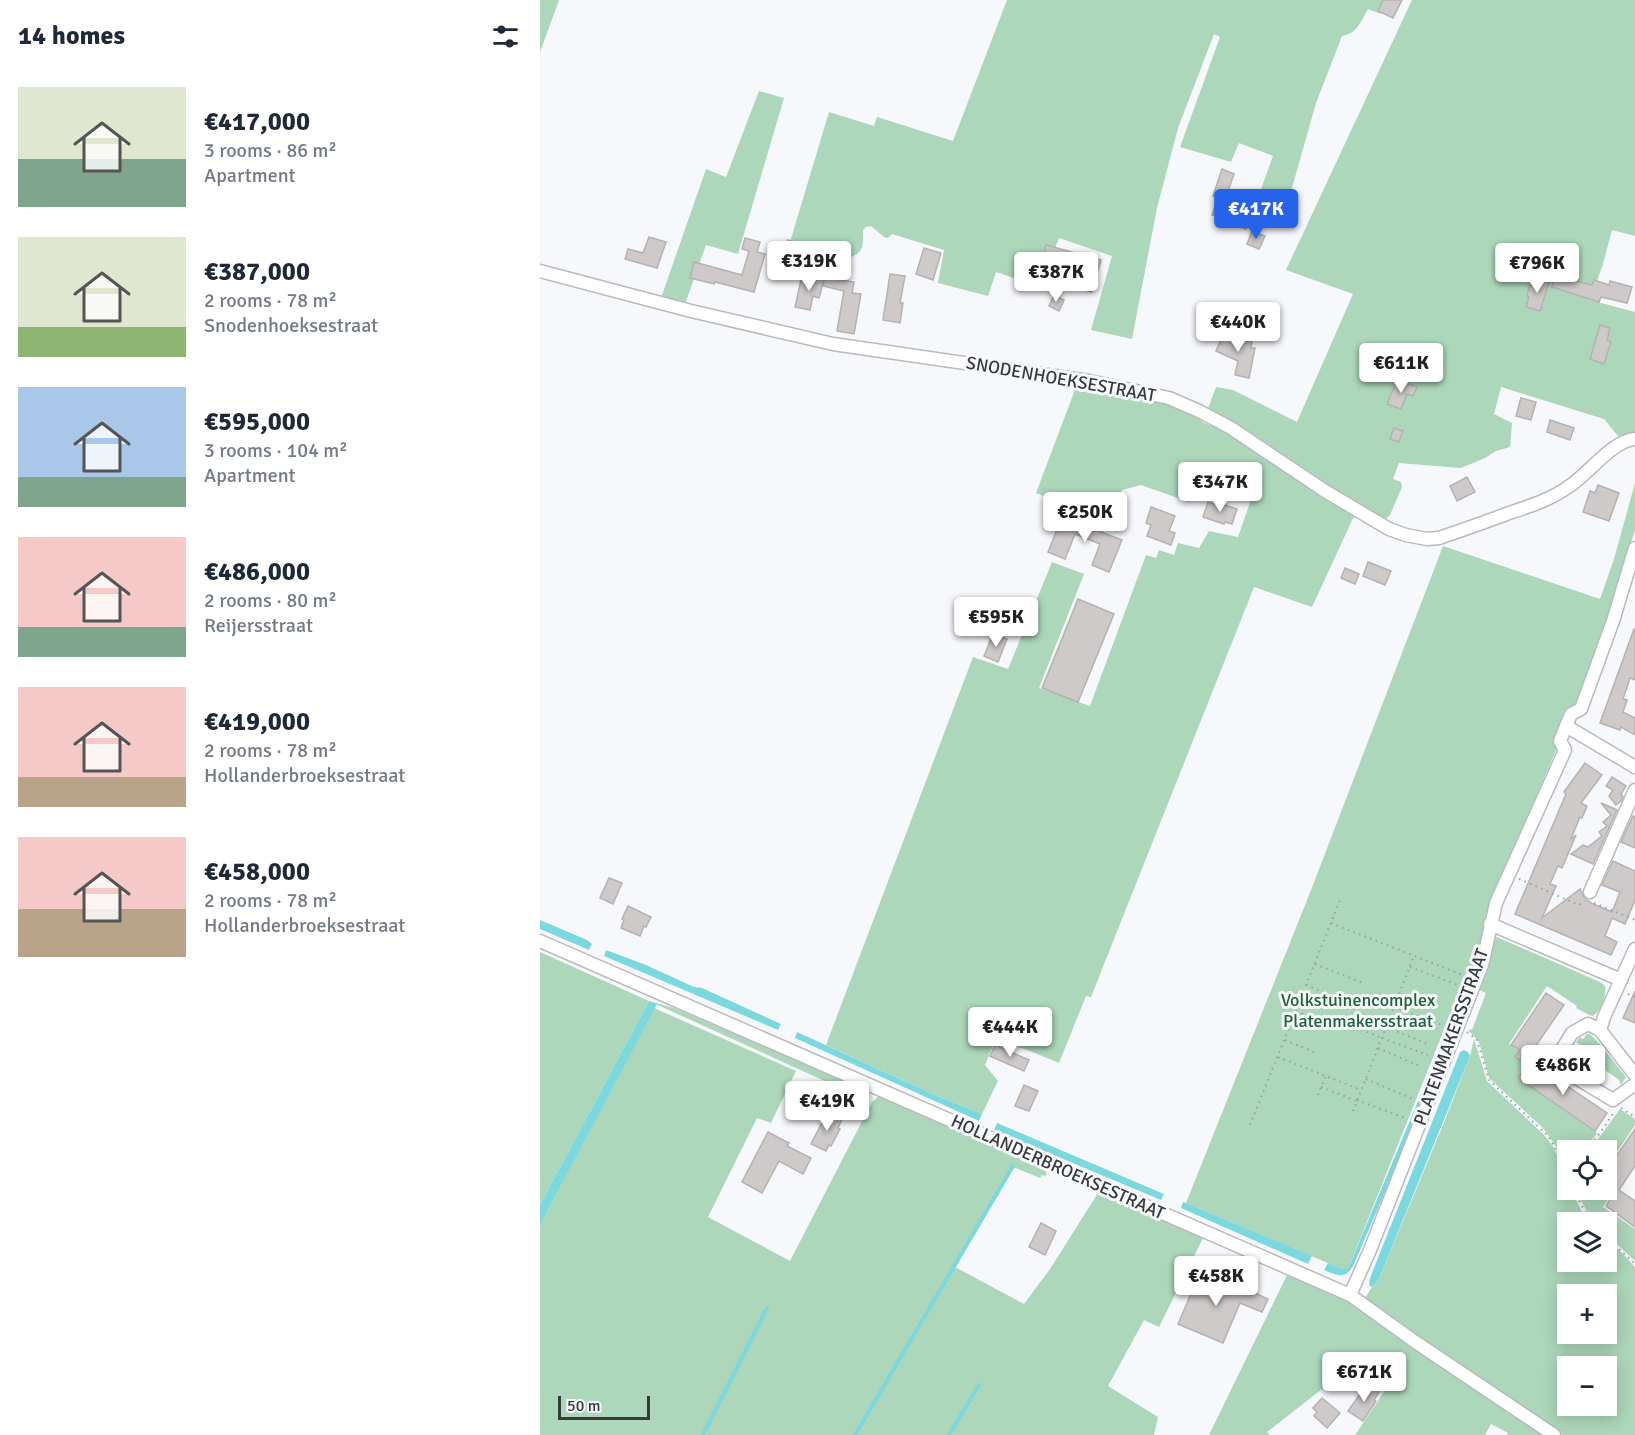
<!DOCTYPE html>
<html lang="en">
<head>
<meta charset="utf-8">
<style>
  body { margin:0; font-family:Signika,sans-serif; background:#f6f6f7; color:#1f2937; height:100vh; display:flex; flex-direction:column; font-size:22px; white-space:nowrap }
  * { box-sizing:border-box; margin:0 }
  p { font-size:20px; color:#747a83 }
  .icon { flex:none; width:33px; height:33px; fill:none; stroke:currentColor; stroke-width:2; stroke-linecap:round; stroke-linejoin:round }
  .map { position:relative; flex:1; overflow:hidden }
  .drawer { display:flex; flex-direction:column; background:#fff; width:540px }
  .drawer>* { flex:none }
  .tools { position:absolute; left:1017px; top:1140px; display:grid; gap:12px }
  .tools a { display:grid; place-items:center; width:60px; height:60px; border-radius:0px; background:#fff; box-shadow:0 3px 15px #0003; font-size:30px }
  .scale { position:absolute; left:18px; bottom:15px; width:92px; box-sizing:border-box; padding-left:6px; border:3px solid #38393a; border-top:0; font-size:16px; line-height:21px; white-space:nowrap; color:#38393a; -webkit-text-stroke:4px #f7f8fb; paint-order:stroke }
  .price { position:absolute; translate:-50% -51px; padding:0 14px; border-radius:6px; background:#fff; color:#222; font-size:20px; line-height:39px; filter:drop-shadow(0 2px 3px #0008) }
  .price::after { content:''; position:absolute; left:50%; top:36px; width:18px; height:14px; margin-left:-9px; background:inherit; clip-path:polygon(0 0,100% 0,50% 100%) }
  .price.current { background:#2563eb; color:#fff }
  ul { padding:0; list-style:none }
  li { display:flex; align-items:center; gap:18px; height:150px; padding:0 18px }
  li span { display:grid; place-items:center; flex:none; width:168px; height:120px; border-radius:0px; color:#555 }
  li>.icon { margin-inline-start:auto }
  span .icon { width:72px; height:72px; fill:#fffc; stroke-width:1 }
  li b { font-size:26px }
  h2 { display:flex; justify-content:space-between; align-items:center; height:72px; padding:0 18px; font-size:26px }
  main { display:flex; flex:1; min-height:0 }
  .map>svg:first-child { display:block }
</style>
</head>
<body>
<main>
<section class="drawer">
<h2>14 homes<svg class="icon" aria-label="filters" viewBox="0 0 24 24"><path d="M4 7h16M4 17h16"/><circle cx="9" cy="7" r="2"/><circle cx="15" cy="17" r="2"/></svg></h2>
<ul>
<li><span style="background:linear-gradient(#dfe7d0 60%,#7fa58c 0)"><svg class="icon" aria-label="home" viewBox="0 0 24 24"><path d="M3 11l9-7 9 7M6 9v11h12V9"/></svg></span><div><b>€417,000</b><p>3 rooms · 86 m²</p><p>Apartment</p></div></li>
<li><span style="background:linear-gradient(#dfe7d0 75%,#8fb573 0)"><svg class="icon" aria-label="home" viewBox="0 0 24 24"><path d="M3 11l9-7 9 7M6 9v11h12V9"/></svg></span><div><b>€387,000</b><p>2 rooms · 78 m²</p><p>Snodenhoeksestraat</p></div></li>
<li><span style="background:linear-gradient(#a9c7e8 75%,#7fa58c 0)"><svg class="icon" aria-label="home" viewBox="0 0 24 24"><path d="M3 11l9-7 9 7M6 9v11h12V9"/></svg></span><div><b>€595,000</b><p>3 rooms · 104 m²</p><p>Apartment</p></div></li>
<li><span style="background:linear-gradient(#f6c9c9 75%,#7fa58c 0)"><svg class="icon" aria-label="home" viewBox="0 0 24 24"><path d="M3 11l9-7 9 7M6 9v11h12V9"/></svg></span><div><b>€486,000</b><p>2 rooms · 80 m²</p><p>Reijersstraat</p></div></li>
<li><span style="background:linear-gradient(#f6c9c9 75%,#b9a48a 0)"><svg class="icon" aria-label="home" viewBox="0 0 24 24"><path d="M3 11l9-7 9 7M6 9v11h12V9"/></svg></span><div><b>€419,000</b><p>2 rooms · 78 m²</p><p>Hollanderbroeksestraat</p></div></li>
<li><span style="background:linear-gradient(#f6c9c9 60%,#b9a48a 0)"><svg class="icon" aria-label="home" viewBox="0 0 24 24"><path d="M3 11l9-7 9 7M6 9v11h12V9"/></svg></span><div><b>€458,000</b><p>2 rooms · 78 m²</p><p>Hollanderbroeksestraat</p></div></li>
</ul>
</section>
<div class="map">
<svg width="1095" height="1435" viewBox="0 0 1095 1435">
  <rect width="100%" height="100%" fill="#f7f8fb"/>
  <!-- green -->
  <g fill="#acd7ba" fill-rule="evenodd">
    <path d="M0 0H19L0 52Z"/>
    <path d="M467 0H848L841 14 828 9C821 21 817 34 802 36L776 103 748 202 720 192 733 156 699 143 691 162 640 147 680 37 674 34 638 128 617 208 592 339 551 330 572 256 519 238 500 287 456 272 448 296 398 283 404 250 352 234 348 238 344 237 331 226 326 227 323 230C323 244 325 253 308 258L250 242 289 112 334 126 337 117 413 141Z"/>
    <path d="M872 0H1095V236L1072 230 1063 264 1050 300 1095 312V433L1078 436 1064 419 961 387 954 414 972 423 970 447 956 451 945 458 921 468 859 463 853 479 861 482 862 487 850 515 844 521 667 411 676 387 693 390 757 422 813 294 746 270Z"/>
    <path d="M219 91 244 98 198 254 166 245 144 307 120 301 166 169 186 177Z"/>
    <path d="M531 385 553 386 622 400 650 411 664 423 691 433 815 514 772 607 714 587 551 997 546 996 519 1063 485 1049 455 1041 445 1065 458 1081 442 1114 395 1095 286 1045 433 657 468 669 512 562 544 574 499 688 550 706 606 555 616 558 619 550 634 555 638 543 659 548 669 531 698 537 714 491 662 472 649 502 601 485 582 490 570 523 496 493 533 395 534 388Z"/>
    <path d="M1095 483V530L1056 654 1035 706 1027 710 1014 741 1017 748 946 913 940 958 937 970H928L810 1264 807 1269H802L646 1203 773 885 903 546 1060 599 1074 559Z"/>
    <path d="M957 937 1060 982 1065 986C1067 996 1061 1011 1053 1016L1049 1015 1036 1008 1037 1006 1007 986 969 1044 979 1051 975 1057 986 1065 978 1078 1057 1133 1045 1150H1028L1027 1162 1003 1128 949 1078 939 1042 929 1031 930 1029 932 1030 946 993 937 989 954 939Z"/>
    <path d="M0 952 109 1001 134 1008 322 1088 324 1092 322 1098 109 1001 0 1205Z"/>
    <path d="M114 1008 256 1071 231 1123 217 1118 168 1217 250 1261 332 1102 339 1096 505 1170 507 1174 505 1176 502 1175 500 1178 473 1167 415 1267 484 1304 510 1269 558 1193 663 1238 619 1327 604 1320 568 1386 618 1417 614 1435H0V1225Z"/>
    <path d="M1047 1034H1050L1060 1044 1086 1077 1081 1085 1079 1080 1039 1051 1042 1046 1036 1042 1040 1037 1043 1039Z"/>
    <path d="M934 1039 947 1081 1005 1136 1014 1148 1027 1177 1028 1190H1031L1042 1212 1050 1222H1028V1262H1066L1067 1239 1085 1256 1095 1267V1435H1023L831 1304 825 1298 832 1287 838 1281 903 1125 930 1056ZM1028 1294H1066V1334H1028ZM1028 1366H1066V1406H1028Z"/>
    <path d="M1080 1109 1095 1119V1125L1067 1167 1066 1150H1050Z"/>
    <path d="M1036 1190H1066L1072 1194 1063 1207 1095 1229V1261L1067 1235 1066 1222H1055L1046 1210Z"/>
    <path d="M748 1273 808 1300 1006 1435H967L968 1433 951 1424 945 1435H815L856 1374 826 1359 782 1389 727 1432 730 1435H669Z"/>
  </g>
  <!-- water -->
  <g fill="#7cd8df">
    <path d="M0 920 47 940 52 944 49 950 0 929Z"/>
    <path d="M66 950 106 965 154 987 162 988 241 1024 238 1030 64 956Z"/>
    <path d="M926 986 853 1173 815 1262C807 1279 800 1277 784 1270L788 1263 802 1269H807L810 1264Z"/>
    <path d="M109 1001 117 1004 116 1006 0 1225V1205Z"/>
    <path d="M257 1032 395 1095 442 1114 439 1121 255 1038Z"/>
    <path d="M924 1050 928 1052 930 1056 838 1281 832 1287 829 1285 830 1278 920 1052Z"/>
    <path d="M457 1123 624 1194 621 1200 454 1130Z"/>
    <path d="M643 1202 646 1203 772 1256 768 1264 641 1208Z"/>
  </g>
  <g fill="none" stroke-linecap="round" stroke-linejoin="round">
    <!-- stream -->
    <g stroke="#7cd8df" stroke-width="4">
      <path d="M163 1435 227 1308"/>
      <path d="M315 1435 473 1166"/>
      <path d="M409 1435 439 1385"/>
    </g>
  </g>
  <!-- building -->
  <g fill="#cecac9" stroke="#b5b2b1" stroke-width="1.5">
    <path d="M843 0H862L853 18 838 11Z"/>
    <path d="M682 169 694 174 688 191 718 202 715 211 713 210 706 229 686 222 685 225 676 221 677 216 672 215 678 198 673 196Z"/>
    <path d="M712 231 725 236 719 249 707 244Z"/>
    <path d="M109 237 126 242 117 268 85 259 88 249 103 253Z"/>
    <path d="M205 238 220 242 217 252 225 254 214 292 175 282 174 284 150 278 154 262 202 275 209 251 202 249Z"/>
    <path d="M248 240 264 244 262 251 264 252 261 264 236 258 241 242 247 243Z"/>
    <path d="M506 245 561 260 552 292 527 285 533 262 504 253Z"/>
    <path d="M384 248 401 253 393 280 376 274Z"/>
    <path d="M350 274 365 276 360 303H363L360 323 343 320Z"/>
    <path d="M285 275 302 279 301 280 314 282 312 293 321 294 314 334 297 331 304 291 283 286Z"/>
    <path d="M1016 275 1052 285 1054 280 1069 285 1070 281 1092 287 1087 303 1061 297 1059 302 1012 287Z"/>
    <path d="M272 278 284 279 279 298 273 296 270 310 255 307 261 280Z"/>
    <path d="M994 278 1009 282 1000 311 986 307 989 297 987 296 990 285 992 286Z"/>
    <path d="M514 295 524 300 519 311 509 306Z"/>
    <path d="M1060 325 1070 328 1067 340 1071 342 1064 364 1050 359Z"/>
    <path d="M684 332 702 339 712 342 711 348H715L709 378 695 375 698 361 676 351Z"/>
    <path d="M857 380 877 387 873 396 867 394 861 409 847 404Z"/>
    <path d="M981 398 996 402 991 420 976 416Z"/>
    <path d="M1010 420 1034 428 1030 440 1007 432Z"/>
    <path d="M854 428 863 431 859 442 850 439Z"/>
    <path d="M927 477 935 492 917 501 910 486Z"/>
    <path d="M1058 485 1079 493 1069 521 1043 512 1050 491 1055 493Z"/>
    <path d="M668 502 682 507V504L697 509 692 524 685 522 684 524 663 517Z"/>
    <path d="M611 507 635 516 629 531 635 533 631 545 607 536 611 525 606 523Z"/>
    <path d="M522 517 582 540 569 572 552 565 560 544 535 534 525 559 508 552Z"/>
    <path d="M828 562 851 571 845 585 823 576Z"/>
    <path d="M805 568 819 574 815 584 801 578Z"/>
    <path d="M538 599 574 614 538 702 502 688Z"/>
    <path d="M1094 629H1095V680L1090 678 1083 699 1087 700 1083 712 1095 718V735L1081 727 1080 730 1060 723Z"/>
    <path d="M453 634 467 639 458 662 444 656Z"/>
    <path d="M1045 763 1062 775 1041 803 1047 806 1042 818 1040 817 1031 839 1036 835 1022 868 1018 866 1010 884 1016 886 1002 918 1040 889 1044 897 1051 903 1072 912 1080 892 1062 885 1073 861 1095 871V900L1085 924 1072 918 1065 936 1077 942 1071 955 975 914 1026 794 1024 792Z"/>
    <path d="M1072 777 1086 786 1081 794 1083 797 1081 801 1076 805 1069 796 1073 790 1066 786Z"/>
    <path d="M1061 803 1077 810 1053 864 1031 854 1043 845 1048 847 1062 836 1059 832 1067 826 1063 822 1071 815Z"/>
    <path d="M1093 816 1095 817V848L1081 842Z"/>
    <path d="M69 878 82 883 73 904 60 898Z"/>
    <path d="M88 906 111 917 106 927 104 926 100 936 81 928 84 920 82 919Z"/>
    <path d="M1095 991V1023L1083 1018Z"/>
    <path d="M1006 993 1024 1005 984 1063 975 1057 980 1050 971 1045Z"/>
    <path d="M455 1045 489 1060 484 1071 450 1056Z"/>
    <path d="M990 1061 1067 1113 1055 1131 978 1078Z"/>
    <path d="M484 1085 498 1091 489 1111 475 1106Z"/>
    <path d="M289 1112 302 1119 298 1128 300 1129 291 1146 289 1145 286 1151 271 1144 284 1119 285 1120Z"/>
    <path d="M1095 1129V1166L1079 1190 1095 1201V1227L1066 1206 1074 1193 1067 1189 1072 1182 1066 1179V1171Z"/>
    <path d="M228 1132 249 1143 247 1146 271 1158 263 1174 239 1161 222 1193 202 1182Z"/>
    <path d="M501 1223 516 1231 505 1255 489 1247Z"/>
    <path d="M660 1273 711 1295 713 1292 728 1299 722 1312 700 1303 683 1343 638 1324Z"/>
    <path d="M827 1384 839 1392 834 1400 836 1401 823 1421 808 1411Z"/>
    <path d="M782 1398 800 1413 787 1428 774 1416 777 1412 773 1408Z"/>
  </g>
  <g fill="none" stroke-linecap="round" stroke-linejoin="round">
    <defs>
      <g id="minor">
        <path d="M0 271 151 311 293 344 549 381 629 398 659 411 691 428 785 491 849 529 866 535 887 539 899 538C922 530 946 522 969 513 990 506 1010 500 1028 487 1048 475 1071 441 1095 439"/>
        <path d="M1026 726 1095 767"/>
        <path d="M1050 892 1095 790"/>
        <path d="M950 924 1081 980"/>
        <path d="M0 941 810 1295 874 1341 1014 1435"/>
        <path d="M1095 949 1064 1017 1060 1030 1095 1075"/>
        <path d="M1060 1030 1048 1024 1032 1033 1015 1061 1020 1068 1073 1100 1095 1084"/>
        <path d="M810 1295 830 1250 936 980 942 965 956 903 1025 750 1020 741 1031 714 1041 709 1073 621 1095 548"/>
      </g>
    </defs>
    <!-- minor casing -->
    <use href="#minor" stroke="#b9babd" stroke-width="15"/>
    <!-- path -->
    <g stroke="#9e9fa1" stroke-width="2" stroke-dasharray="1.5 4.5" stroke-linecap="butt">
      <path d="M979 879 1039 905 1045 901"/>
      <path d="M1054 903 1095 920"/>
      <path d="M791 923 925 976"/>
      <path d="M775 964 823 983"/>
      <path d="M870 967 918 985"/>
      <path d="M766 985 812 1004"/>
      <path d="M1088 994 1095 997"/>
      <path d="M854 1007 902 1025"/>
      <path d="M756 1011 799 1029"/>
      <path d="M810 1025 842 1038"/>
      <path d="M846 1027 890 1045"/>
      <path d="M927 1032 937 1040 949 1080 1008 1136 1016 1149 1028 1172"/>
      <path d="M842 1038 888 1055"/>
      <path d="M745 1040 776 1053"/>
      <path d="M838 1048 882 1067"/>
      <path d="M738 1057 821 1090"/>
      <path d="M826 1079 873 1099"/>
      <path d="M781 1087 817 1101"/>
      <path d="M778 1095 786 1076"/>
      <path d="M817 1100 865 1118"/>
      <path d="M1081 1108 1095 1117"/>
      <path d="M813 1111 874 956"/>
      <path d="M710 1125 800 900"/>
      <path d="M1048 1150 1075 1111"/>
      <path d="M1034 1190 1044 1210 1053 1222"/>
      <path d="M1066 1237 1095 1264"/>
    </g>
    <!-- minor -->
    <use href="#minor" stroke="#fff" stroke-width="12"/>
  </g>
  <g text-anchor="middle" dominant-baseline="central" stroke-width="6" stroke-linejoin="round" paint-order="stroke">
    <!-- street labels -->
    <g font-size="18" fill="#38393a" stroke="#f7f8fb">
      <text transform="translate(521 379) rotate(10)">SNODENHOEKSESTRAAT</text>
      <text transform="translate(911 1037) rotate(-70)">PLATENMAKERSSTRAAT</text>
      <text transform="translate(518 1167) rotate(24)">HOLLANDERBROEKSESTRAAT</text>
    </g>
    <!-- park labels -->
    <g font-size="18" fill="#1c633b" stroke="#f7f8fb">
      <text x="818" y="1000">Volkstuinencomplex<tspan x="818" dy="21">Platenmakersstraat</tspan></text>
    </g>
  </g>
</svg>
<div class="tools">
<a><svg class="icon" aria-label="locate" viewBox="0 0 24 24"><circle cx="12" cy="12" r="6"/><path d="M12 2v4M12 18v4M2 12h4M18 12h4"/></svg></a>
<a><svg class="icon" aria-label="layers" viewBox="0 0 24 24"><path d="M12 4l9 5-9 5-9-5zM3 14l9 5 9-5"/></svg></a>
<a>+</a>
<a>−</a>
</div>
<div class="scale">50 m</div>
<b class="price current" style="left:716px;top:240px">€417K</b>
<b class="price" style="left:269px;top:292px">€319K</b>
<b class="price" style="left:997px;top:294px">€796K</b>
<b class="price" style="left:516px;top:303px">€387K</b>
<b class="price" style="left:698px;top:353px">€440K</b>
<b class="price" style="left:861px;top:394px">€611K</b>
<b class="price" style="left:680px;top:513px">€347K</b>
<b class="price" style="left:545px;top:543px">€250K</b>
<b class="price" style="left:456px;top:648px">€595K</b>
<b class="price" style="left:470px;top:1058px">€444K</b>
<b class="price" style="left:1023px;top:1096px">€486K</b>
<b class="price" style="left:287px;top:1132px">€419K</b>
<b class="price" style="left:676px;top:1307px">€458K</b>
<b class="price" style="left:824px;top:1403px">€671K</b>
</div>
</main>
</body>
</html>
